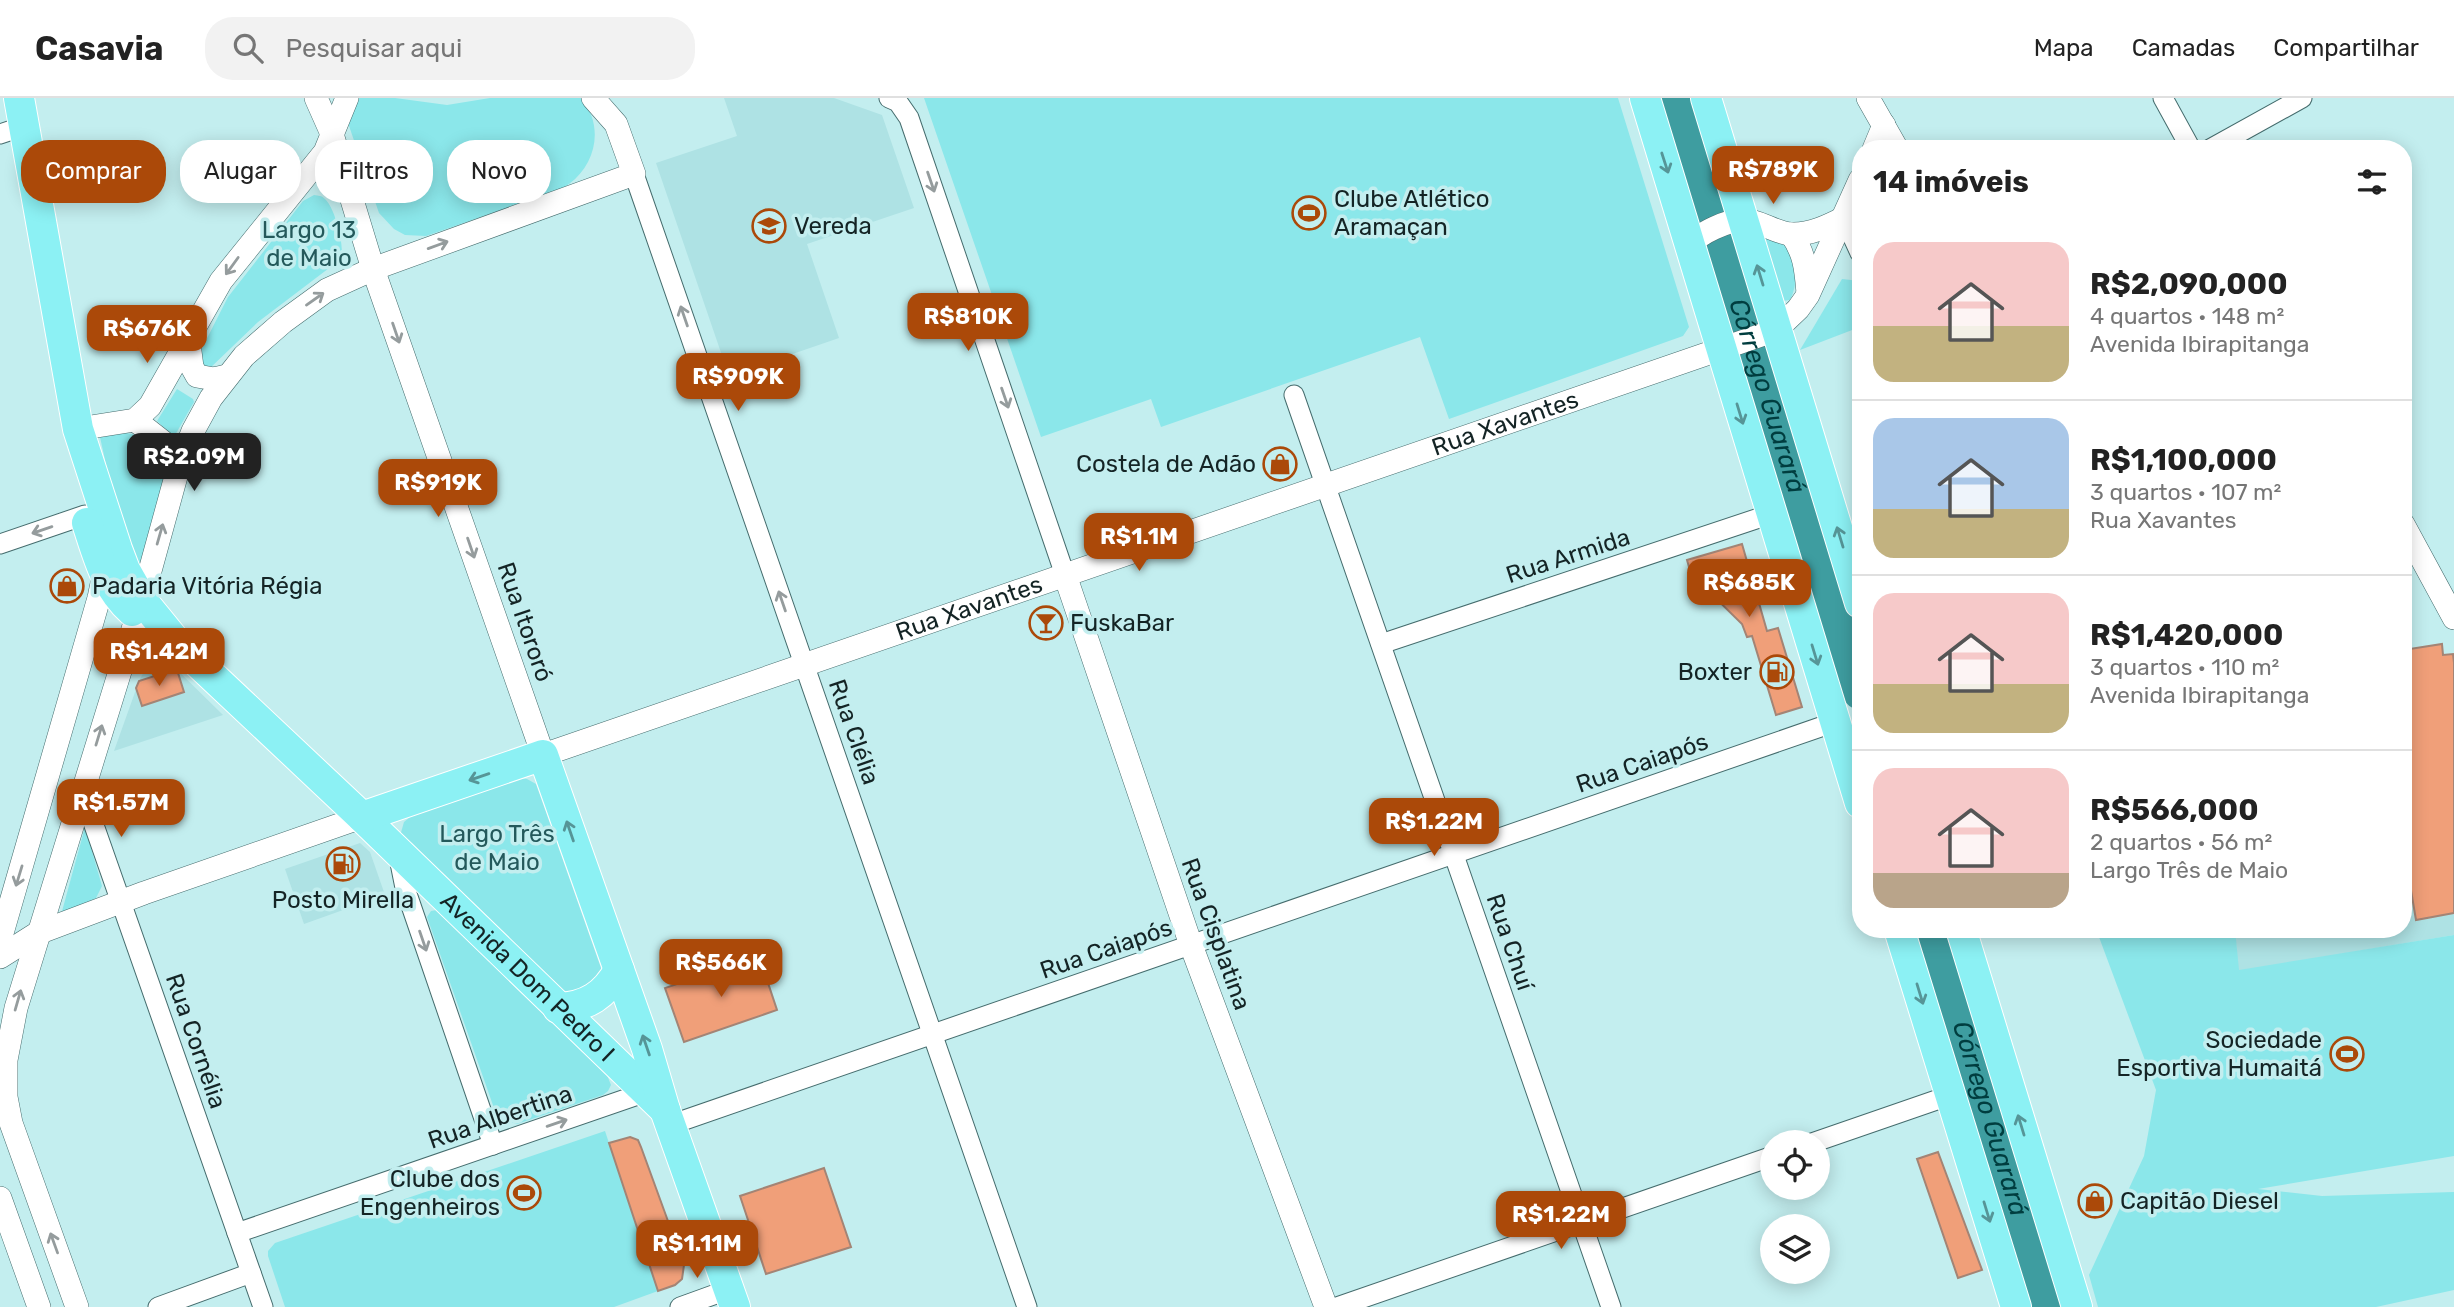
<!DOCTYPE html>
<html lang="pt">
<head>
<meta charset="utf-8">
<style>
  body { margin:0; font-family:Rubik,sans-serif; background:#f2f2f2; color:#222; height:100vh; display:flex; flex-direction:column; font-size:26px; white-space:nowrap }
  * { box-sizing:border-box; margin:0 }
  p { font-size:23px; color:#767676 }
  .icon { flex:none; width:38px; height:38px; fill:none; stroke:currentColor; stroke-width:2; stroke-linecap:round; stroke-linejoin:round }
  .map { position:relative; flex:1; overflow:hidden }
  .details { position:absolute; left:1852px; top:42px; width:560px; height:798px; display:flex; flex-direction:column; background:#fff; border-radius:28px; box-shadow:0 4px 18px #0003 }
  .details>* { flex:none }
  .banner { position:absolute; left:21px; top:42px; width:665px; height:63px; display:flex; gap:14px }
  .tools { position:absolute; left:1760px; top:1032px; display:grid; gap:14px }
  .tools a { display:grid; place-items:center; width:70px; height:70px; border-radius:50%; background:#fff; box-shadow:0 4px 18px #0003; font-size:35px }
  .price { position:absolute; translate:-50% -60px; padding:0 16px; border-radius:14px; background:#ab4909; color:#fff; font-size:23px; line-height:46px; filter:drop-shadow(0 2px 4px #0008) }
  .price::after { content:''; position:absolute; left:50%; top:42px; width:21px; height:16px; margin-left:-10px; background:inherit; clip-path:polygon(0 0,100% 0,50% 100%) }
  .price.active { background:#222; color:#fff }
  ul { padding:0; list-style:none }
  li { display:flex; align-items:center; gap:21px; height:175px; padding:0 21px }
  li+li { border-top:2px solid #e0e0e0 }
  li span { display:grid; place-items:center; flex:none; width:196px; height:140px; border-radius:21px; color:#555 }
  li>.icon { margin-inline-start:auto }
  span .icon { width:84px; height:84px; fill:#fffc; stroke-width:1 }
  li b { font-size:30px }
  h2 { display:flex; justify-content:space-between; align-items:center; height:84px; padding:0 21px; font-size:30px }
  .tag { padding:0 24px; border-radius:28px; background:#fff; box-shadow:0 4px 18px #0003; font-size:24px; line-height:63px }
  .tag.active { background:#ab4909; color:#fff }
  header { display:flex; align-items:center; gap:42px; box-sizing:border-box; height:98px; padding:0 35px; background:#fff; border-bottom:2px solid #e0e0e0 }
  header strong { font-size:33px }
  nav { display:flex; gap:38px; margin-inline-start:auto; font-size:24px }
  .search { width:490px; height:63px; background:#f2f2f2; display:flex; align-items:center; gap:18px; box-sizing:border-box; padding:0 24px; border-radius:28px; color:#767676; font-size:26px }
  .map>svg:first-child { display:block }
</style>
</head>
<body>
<header>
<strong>Casavia</strong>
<div class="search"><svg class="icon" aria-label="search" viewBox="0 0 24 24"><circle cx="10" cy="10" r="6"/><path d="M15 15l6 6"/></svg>Pesquisar aqui</div>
<nav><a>Mapa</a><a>Camadas</a><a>Compartilhar</a></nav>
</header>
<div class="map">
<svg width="2454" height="1209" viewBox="0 0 2454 1209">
  <rect width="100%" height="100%" fill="#c3eeef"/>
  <!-- built -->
  <g fill="#aee2e4">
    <path d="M724 0H834L882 17 914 110 807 146 839 240 729 278 656 65 737 38Z"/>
    <path d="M166 561 223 617 114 653 139 583 149 564Z"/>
    <path d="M2454 639V837L2238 873 2235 831H2403V647Z"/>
    <path d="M360 745 370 754 385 797 304 826 285 771Z"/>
  </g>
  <!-- green -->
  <g fill="#8be7ea">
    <path d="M355 0H395L447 7 490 0H581C604 27 597 65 569 86 558 94 542 97 529 102 495 114 460 126 426 138L405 137 394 131 379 115 348 25Z"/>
    <path d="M924 0H1618L1689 229 1683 238 1449 321 1420 239 1161 329 1151 301 1041 339Z"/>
    <path d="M314 97C319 98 321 97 325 101 335 110 345 148 341 161L258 224 208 272 199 264V256L228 199 303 103Z"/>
    <path d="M1760 138C1767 140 1777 140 1783 143 1800 152 1798 188 1790 202L1782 203Z"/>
    <path d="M1842 181 1860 183V229L1800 252Z"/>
    <path d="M177 291 193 301 194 304 174 339 157 323Z"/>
    <path d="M123 335C147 336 165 353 166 377L139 476 119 426 100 339Z"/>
    <path d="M520 680 527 681 536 686 601 870 602 875 589 893 568 895 563 892 400 738 404 724 410 719Z"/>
    <path d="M85 729 102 788 96 800 61 817Z"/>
    <path d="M437 812 607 977 611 987 608 993 603 997 517 1026 504 1022 495 1013 427 819 431 813Z"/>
    <path d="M2096 831H2235L2239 872 2454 837V1058L2258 1091 2322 1098 2454 1094V1192L2376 1209H2098L2089 1177 2144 1058 2156 992Z"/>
    <path d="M605 1033 658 1193 614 1209H285L268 1158V1153L275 1145Z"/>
  </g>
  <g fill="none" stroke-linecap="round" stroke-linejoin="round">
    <!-- river -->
    <g stroke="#3e9da0" stroke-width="35">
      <path id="s1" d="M1675 0 1860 594"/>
      <path id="s2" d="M1933 831 2048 1209"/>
    </g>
  </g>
  <!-- building -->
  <g fill="#f09f79" stroke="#a38475" stroke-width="2">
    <path d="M1742 446 1767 533 1778 530 1802 609 1776 617 1752 538 1747 539 1742 526 1691 476 1687 462Z"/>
    <path d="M2442 546 2443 557 2453 556 2454 565V815L2416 822 2403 745V552Z"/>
    <path d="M173 572 178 575 184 594 142 608 136 590 139 583Z"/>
    <path d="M759 858 777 912 684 944 665 890Z"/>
    <path d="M630 1039 638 1042 641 1049 684 1167 682 1181 675 1187 658 1193 609 1045Z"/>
    <path d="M1938 1054 1982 1172 1958 1180 1917 1061Z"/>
    <path d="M824 1070 851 1149 766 1176 740 1098Z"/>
  </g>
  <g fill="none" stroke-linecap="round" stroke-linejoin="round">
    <defs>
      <g id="minor">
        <path d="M889 0 898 4 909 20 1065 477"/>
        <path d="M2163 0 2191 51"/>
        <path d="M0 36 24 28"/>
        <path d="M2210 51 2302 0"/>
        <path d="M634 76 1027 1209"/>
        <path d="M1844 120 1860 155"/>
        <path d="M1294 297 1611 1209"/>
        <path d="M0 446 85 417"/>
        <path d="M1381 546 1771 416"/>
        <path d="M82 693 263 1209"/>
        <path d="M398 755 405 790 493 1047"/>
        <path d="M670 1027 1835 624"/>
        <path d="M1812 1045 1951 997"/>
        <path d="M237 1135 655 991"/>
        <path d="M158 1209 251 1175"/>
        <path d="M680 1209 727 1192"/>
        <path d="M1337 1209 1773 1058"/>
      </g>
      <g id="tertiary">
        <path id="s3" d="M316 0 332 36 373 171 543 657 1776 232 1798 211 1808 197 1860 82"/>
        <path d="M1868 0 1897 51"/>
        <path d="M1874 51 1884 27"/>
        <path d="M1791 136C1805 155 1806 172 1808 195"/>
        <path d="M1691 148C1697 135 1729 122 1743 122 1759 122 1775 135 1791 136 1810 137 1828 128 1844 120"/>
        <path d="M188 238 192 269 197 278 214 281 227 278"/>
        <path d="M135 322 163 344 178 371"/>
        <path d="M78 331 135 322 150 308 221 183 325 54 347 0"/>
        <path d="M2403 426 2454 520"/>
        <path d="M1065 477 1191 847 1326 1209"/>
        <path d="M0 842 99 500 104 476"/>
        <path d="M0 859 38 835 144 795 362 719"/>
        <path d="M0 1100 39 1209"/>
        <path d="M77 1209 11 1025 6 999V962L16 910 142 502 178 371 193 333 211 300 244 258 283 224 327 192 373 171 634 76 616 26 593 0"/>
      </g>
      <g id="primary">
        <path id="s4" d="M19 0 78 331 117 451 125 472 142 502 177 545 362 719 665 1012"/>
        <path d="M1645 0 1860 705"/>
        <path d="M1706 0 1860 505"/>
        <path d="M87 425C98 458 105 489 132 513"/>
        <path d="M362 719 543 657 647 951 665 1012 735 1209"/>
        <path d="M1899 831 2016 1209"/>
        <path d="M1961 831 2077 1209"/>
        <path d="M558 910C587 909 605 897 619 872"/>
      </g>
    </defs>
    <!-- minor casing -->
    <use href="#minor" stroke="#456c6d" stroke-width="21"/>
    <!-- tertiary casing -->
    <use href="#tertiary" stroke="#456c6d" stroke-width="24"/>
    <!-- primary casing -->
    <use href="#primary" stroke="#fff" stroke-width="32"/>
    <!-- minor -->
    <use href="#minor" stroke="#fff" stroke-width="19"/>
    <!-- tertiary -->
    <use href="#tertiary" stroke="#fff" stroke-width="23"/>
    <!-- primary -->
    <use href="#primary" stroke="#8cf1f4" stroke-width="30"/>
  </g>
  <!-- one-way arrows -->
  <defs><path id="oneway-shaft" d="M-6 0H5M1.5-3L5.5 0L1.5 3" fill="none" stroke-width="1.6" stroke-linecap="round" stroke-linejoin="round" transform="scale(1.75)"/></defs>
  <g stroke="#569597">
    <use href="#oneway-shaft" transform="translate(1665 65) rotate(72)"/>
    <use href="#oneway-shaft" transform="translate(1760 177) rotate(-107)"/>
    <use href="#oneway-shaft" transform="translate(1740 316) rotate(73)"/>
    <use href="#oneway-shaft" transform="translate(1840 439) rotate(-107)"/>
    <use href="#oneway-shaft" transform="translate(1815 557) rotate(73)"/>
    <use href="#oneway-shaft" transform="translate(479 679) rotate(161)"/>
    <use href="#oneway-shaft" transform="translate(570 733) rotate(-109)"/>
    <use href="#oneway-shaft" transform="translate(1920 896) rotate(73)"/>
    <use href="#oneway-shaft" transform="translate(646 947) rotate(-109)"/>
    <use href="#oneway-shaft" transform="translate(2021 1027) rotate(-107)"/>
    <use href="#oneway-shaft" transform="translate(1987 1114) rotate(73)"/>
  </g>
  <g stroke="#959c9d">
    <use href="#oneway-shaft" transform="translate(931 84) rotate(71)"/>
    <use href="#oneway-shaft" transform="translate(438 147) rotate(-20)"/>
    <use href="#oneway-shaft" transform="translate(232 168) rotate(126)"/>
    <use href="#oneway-shaft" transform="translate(315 201) rotate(-35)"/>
    <use href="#oneway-shaft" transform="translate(684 218) rotate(-109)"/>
    <use href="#oneway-shaft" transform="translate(396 235) rotate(71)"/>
    <use href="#oneway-shaft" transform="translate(1005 300) rotate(71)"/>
    <use href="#oneway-shaft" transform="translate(42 432) rotate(161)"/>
    <use href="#oneway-shaft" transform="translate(160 436) rotate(-74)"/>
    <use href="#oneway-shaft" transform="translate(471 450) rotate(71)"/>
    <use href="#oneway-shaft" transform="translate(782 503) rotate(-109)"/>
    <use href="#oneway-shaft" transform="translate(99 637) rotate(-73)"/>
    <use href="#oneway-shaft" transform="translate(19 778) rotate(107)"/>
    <use href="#oneway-shaft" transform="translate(423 843) rotate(71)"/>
    <use href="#oneway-shaft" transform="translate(18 902) rotate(-74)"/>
    <use href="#oneway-shaft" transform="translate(557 1025) rotate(-19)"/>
    <use href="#oneway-shaft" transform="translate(54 1145) rotate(-110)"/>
  </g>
  <!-- icons -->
  <defs>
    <symbol id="stadium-ring" viewBox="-11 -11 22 22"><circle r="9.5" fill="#c3eeef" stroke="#ab4909" stroke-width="1.5"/><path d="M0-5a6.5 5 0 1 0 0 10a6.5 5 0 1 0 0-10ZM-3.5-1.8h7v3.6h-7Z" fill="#ab4909"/></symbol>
    <symbol id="school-ring" viewBox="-11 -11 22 22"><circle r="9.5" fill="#c3eeef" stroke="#ab4909" stroke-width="1.5"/><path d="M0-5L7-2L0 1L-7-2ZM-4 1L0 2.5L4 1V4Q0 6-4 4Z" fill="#ab4909"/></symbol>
    <symbol id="shop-ring" viewBox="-11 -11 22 22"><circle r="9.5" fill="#c3eeef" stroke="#ab4909" stroke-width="1.5"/><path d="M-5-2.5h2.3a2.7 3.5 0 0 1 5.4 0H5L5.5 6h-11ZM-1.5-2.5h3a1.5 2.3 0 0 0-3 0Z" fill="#ab4909"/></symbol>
    <symbol id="bar-ring" viewBox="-11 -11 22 22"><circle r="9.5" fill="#c3eeef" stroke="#ab4909" stroke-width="1.5"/><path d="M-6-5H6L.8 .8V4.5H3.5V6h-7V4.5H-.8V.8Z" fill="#ab4909"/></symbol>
    <symbol id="fuel-ring" viewBox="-11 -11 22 22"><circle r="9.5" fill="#c3eeef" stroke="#ab4909" stroke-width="1.5"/><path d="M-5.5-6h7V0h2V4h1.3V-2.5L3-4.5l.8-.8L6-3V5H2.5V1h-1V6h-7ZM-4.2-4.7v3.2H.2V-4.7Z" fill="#ab4909"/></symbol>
  </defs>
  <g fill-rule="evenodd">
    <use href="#stadium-ring" x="1290" y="96" width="38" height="38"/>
    <use href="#school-ring" x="750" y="109" width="38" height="38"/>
    <use href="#shop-ring" x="1261" y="347" width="38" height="38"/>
    <use href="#shop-ring" x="48" y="469" width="38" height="38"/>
    <use href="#bar-ring" x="1027" y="506" width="38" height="38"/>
    <use href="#fuel-ring" x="1758" y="555" width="38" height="38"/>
    <use href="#fuel-ring" x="324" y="747" width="38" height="38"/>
    <use href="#stadium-ring" x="2328" y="937" width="38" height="38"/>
    <use href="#stadium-ring" x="505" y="1076" width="38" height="38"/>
    <use href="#shop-ring" x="2076" y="1084" width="38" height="38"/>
  </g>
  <g text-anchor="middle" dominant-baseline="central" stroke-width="7" stroke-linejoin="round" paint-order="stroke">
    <!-- poi labels -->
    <g font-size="24" fill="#142425" stroke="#c3eeef" text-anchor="start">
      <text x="1334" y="101">Clube Atlético<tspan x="1334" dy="28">Aramaçan</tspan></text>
      <text x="794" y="128">Vereda</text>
      <text x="1256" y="366" text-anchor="end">Costela de Adão</text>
      <text x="92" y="488">Padaria Vitória Régia</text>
      <text x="1070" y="525">FuskaBar</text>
      <text x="1752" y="574" text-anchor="end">Boxter</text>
      <text x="343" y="802" text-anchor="middle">Posto Mirella</text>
      <text x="2322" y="942" text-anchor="end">Sociedade<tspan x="2322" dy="28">Esportiva Humaitá</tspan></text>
      <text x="500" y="1081" text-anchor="end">Clube dos<tspan x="500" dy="28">Engenheiros</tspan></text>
      <text x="2120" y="1103">Capitão Diesel</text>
    </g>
    <!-- park labels -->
    <g font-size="24" fill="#24595b" stroke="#c3eeef">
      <text x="309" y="132">Largo 13<tspan x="309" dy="28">de Maio</tspan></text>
      <text x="497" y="736">Largo Três<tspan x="497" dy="28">de Maio</tspan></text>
    </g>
    <!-- street labels -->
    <g font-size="24" fill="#142425" stroke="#c3eeef">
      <text stroke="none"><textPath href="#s3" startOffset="1713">Rua Xavantes</textPath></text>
      <text transform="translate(1568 458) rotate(-18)">Rua Armida</text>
      <text stroke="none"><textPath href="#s3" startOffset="1146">Rua Xavantes</textPath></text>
      <text transform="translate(525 524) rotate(71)">Rua Itororó</text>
      <text transform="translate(854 634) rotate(71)">Rua Clélia</text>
      <text transform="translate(1642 665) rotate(-19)">Rua Caiapós</text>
      <text transform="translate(1216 836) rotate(70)">Rua Cisplatina</text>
      <text transform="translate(1510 844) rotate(71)">Rua Chuí</text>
      <text transform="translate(1106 851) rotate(-19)">Rua Caiapós</text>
      <text stroke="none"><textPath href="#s4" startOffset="1059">Avenida Dom Pedro I</textPath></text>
      <text transform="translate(196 943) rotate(71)">Rua Cornélia</text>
      <text transform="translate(500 1019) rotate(-19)">Rua Albertina</text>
    </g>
    <!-- water labels -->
    <g font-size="26" font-style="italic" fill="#003d3f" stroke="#c3eeef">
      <text stroke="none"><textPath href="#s1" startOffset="312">Córrego Guarará</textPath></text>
      <text stroke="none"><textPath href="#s2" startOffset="198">Córrego Guarará</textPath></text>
    </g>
  </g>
</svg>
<div class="tools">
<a><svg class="icon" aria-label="locate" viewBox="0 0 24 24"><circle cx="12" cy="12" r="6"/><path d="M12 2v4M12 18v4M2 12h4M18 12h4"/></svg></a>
<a><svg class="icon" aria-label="layers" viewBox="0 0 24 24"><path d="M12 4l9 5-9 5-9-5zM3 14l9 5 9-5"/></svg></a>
</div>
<b class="price" style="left:1773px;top:108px">R$789K</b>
<b class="price" style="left:968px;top:255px">R$810K</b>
<b class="price" style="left:147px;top:267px">R$676K</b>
<b class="price" style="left:738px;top:315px">R$909K</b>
<b class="price active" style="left:194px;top:395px">R$2.09M</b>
<b class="price" style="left:438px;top:421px">R$919K</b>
<b class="price" style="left:1139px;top:475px">R$1.1M</b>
<b class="price" style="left:1749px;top:521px">R$685K</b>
<b class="price" style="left:159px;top:590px">R$1.42M</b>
<b class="price" style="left:121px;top:741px">R$1.57M</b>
<b class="price" style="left:1434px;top:760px">R$1.22M</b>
<b class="price" style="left:721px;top:901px">R$566K</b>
<b class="price" style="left:1561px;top:1153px">R$1.22M</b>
<b class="price" style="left:697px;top:1182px">R$1.11M</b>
<div class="banner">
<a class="tag active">Comprar</a>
<a class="tag">Alugar</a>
<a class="tag">Filtros</a>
<a class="tag">Novo</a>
</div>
<section class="details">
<h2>14 imóveis<svg class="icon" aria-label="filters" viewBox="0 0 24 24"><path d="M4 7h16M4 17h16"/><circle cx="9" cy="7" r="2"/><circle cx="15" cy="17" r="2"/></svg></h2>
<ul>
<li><span style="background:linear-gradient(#f6c9c9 60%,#c2b280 0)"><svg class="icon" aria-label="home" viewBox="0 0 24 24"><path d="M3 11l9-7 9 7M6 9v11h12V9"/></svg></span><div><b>R$2,090,000</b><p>4 quartos · 148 m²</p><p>Avenida Ibirapitanga</p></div></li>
<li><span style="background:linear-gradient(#a9c7e8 65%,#c2b280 0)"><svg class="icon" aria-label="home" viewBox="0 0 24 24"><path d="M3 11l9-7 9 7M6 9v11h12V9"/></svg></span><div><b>R$1,100,000</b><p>3 quartos · 107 m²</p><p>Rua Xavantes</p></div></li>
<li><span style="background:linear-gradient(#f6c9c9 65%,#c2b280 0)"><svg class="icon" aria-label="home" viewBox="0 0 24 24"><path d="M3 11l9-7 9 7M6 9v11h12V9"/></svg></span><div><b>R$1,420,000</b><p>3 quartos · 110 m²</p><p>Avenida Ibirapitanga</p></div></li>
<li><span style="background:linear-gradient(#f6c9c9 75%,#b9a48a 0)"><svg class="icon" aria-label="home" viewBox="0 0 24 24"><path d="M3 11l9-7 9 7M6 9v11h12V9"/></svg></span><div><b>R$566,000</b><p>2 quartos · 56 m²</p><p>Largo Três de Maio</p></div></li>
</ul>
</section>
</div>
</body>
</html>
